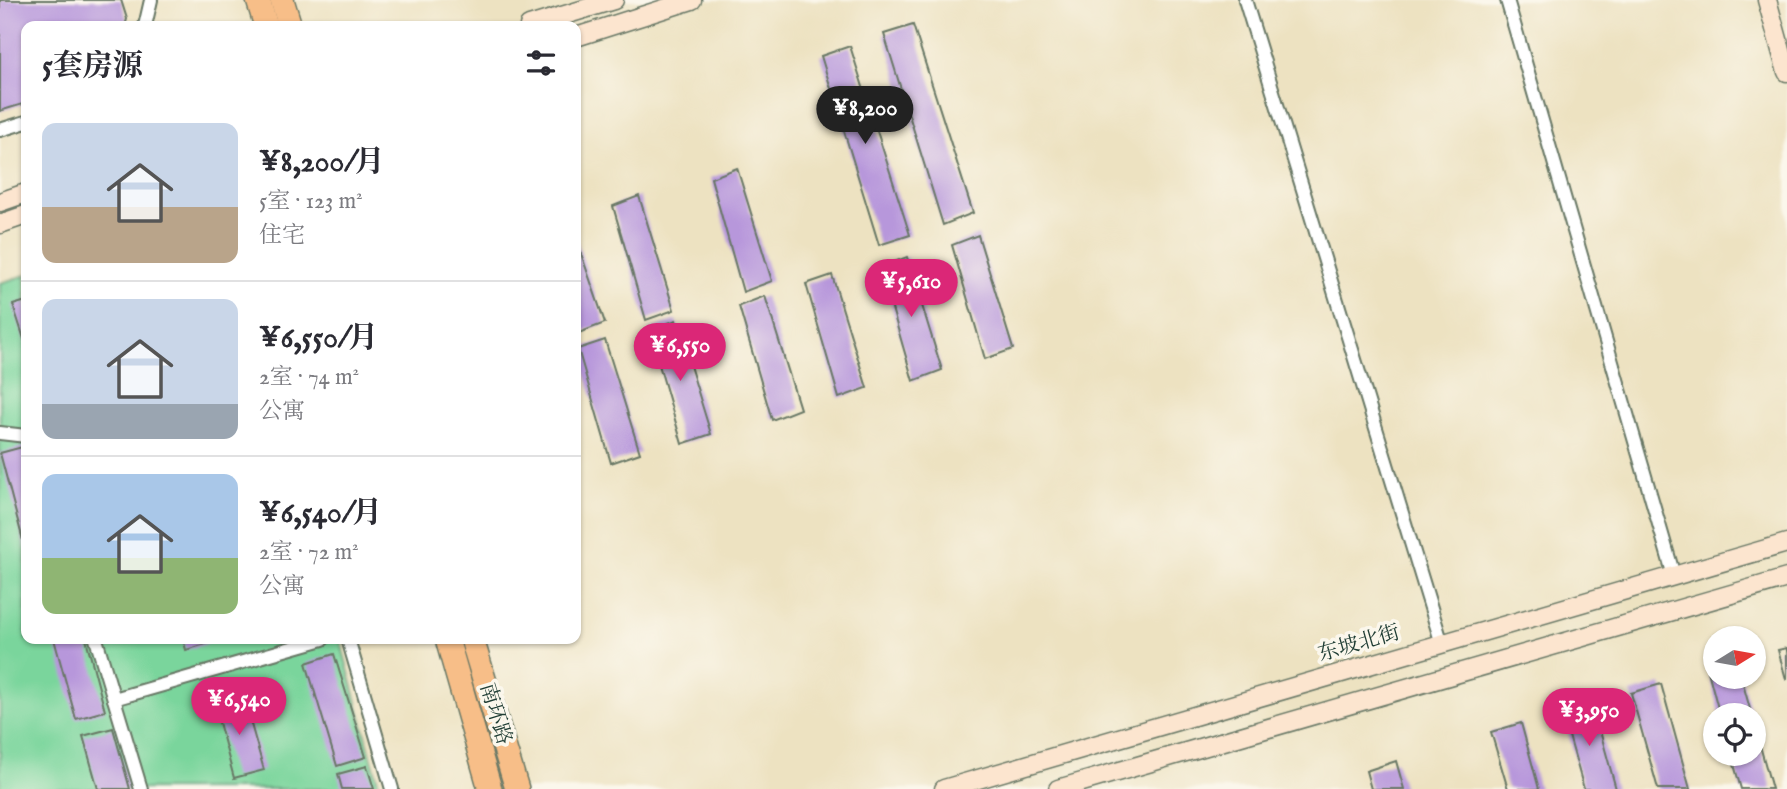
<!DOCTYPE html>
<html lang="zh">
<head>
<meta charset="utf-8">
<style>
  body { margin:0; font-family:"IM FELL English","Noto Serif SC",serif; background:#f7f7f7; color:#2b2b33; height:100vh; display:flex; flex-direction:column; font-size:26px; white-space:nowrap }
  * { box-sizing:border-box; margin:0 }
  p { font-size:23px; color:#7c7c81 }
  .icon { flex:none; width:38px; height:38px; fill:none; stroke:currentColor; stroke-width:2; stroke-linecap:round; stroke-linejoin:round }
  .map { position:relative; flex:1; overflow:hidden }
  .panel { position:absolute; left:21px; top:21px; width:560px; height:623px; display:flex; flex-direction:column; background:#fff; border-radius:14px; box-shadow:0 2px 5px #0004 }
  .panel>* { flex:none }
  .needle { width:46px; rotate:79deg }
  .tools { position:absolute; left:1703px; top:626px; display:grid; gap:14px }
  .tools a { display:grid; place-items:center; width:63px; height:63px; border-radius:50%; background:#fff; box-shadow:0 2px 5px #0004; font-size:35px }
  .price { position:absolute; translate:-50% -60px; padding:0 16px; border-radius:24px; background:#db2777; color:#fff; font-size:23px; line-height:46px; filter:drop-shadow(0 2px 4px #0008) }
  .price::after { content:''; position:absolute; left:50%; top:42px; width:21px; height:16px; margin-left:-10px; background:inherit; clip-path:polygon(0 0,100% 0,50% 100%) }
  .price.active { background:#222; color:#fff }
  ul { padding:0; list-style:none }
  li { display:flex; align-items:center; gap:21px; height:175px; padding:0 21px }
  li+li { border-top:2px solid #e1e1e2 }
  li span { display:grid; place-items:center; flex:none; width:196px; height:140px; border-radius:14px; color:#555 }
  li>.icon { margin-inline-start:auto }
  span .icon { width:84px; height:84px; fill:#fffc; stroke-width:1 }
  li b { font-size:30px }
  h2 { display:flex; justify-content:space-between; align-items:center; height:84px; padding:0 21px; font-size:30px }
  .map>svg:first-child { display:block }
</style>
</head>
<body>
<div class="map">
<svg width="1787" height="789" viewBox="0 0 1787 789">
  <rect width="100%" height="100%" fill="#fbf7ec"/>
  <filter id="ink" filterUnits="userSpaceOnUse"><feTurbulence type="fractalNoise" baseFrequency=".0143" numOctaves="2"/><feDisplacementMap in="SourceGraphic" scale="14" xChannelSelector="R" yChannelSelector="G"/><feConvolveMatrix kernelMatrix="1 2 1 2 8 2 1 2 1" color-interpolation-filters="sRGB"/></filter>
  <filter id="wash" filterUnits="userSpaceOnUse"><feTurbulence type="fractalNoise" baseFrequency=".00686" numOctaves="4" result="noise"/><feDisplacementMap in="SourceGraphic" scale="28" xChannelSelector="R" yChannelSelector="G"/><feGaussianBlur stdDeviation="1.57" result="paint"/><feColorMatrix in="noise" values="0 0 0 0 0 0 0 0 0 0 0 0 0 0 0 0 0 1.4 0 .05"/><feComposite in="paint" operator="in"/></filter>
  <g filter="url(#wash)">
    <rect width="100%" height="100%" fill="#ede2c1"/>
    <!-- green -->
    <path fill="#7ad59c" stroke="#4c8968" stroke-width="2" d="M26 275V639H340L380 789H0V283Z"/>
    <g id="blocks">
      <!-- building -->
      <g fill="#b797db">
        <path d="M0 0H121L127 19 125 26H26V103L0 111Z"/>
        <path d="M913 25 973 213 943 225 884 34Z"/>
        <path d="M850 46 910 235 879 245 821 56Z"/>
        <path d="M737 168 772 281 743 292 711 178Z"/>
        <path d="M639 196 674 310 646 320 613 206Z"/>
        <path d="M978 235 1013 349 985 359 952 245Z"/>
        <path d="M576 239 605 323 576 334Z"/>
        <path d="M907 257 942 370 913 381 880 267Z"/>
        <path d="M832 275 867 388 839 398 806 284Z"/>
        <path d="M765 296 800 409 772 420 739 306Z"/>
        <path d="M26 301V345L13 305Z"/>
        <path d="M676 320 711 434 682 444 649 330Z"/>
        <path d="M605 340 640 453 611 463 578 349Z"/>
        <path d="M26 446V548H25L0 453Z"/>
        <path d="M54 639H86L105 711 76 719Z"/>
        <path d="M183 639H215L216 641 186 650Z"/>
        <path d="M1787 648V678L1786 679 1778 650Z"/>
        <path d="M334 654 366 757 337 766 306 663Z"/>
        <path d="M1715 669V677H1741L1752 716H1720L1708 671Z"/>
        <path d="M1661 684 1690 789H1658L1631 693Z"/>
        <path d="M243 696 264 770 234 778 214 704Z"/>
        <path d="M1592 702 1616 789H1584L1562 711Z"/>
        <path d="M1521 723 1539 789H1508L1491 732Z"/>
        <path d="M1754 724 1772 789H1741L1731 754H1754Z"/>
        <path d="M113 728 130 789H98L83 736Z"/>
        <path d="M1396 761 1404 789H1371L1366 771Z"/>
        <path d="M367 766 374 789H342L338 774Z"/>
      </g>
    </g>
  </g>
  <g filter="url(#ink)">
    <use href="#blocks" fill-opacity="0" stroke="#677765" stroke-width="2"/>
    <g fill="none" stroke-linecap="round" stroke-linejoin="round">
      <defs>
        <g id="street">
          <path d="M1245 0 1442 644"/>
          <path d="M1507 0 1674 576"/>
          <path d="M145 26 151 0"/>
          <path d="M0 130 26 122"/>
          <path d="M0 433 26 436"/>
          <path d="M96 639 141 789"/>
          <path d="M348 639 392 789"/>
          <path d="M114 699 323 639"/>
        </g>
        <g id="secondary">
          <path d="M1767 0 1787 72"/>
          <path d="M529 26 614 0"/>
          <path d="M576 37 692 0"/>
          <path d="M0 202 26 193"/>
          <path d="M0 224 26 215"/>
          <path d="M944 789 1787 543"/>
          <path d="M1058 789 1787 578"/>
        </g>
        <g id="highway">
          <path d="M258 0 266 26"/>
          <path d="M282 0 290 26"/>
          <path d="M447 639 490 789"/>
          <path d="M472 639 517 789"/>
        </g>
      </defs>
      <!-- street casing -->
      <use href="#street" stroke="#677765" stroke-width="16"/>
      <!-- secondary casing -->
      <use href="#secondary" stroke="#677765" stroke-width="21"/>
      <!-- highway casing -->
      <use href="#highway" stroke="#677765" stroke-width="26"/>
      <!-- street -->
      <use href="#street" stroke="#fff" stroke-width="12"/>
      <!-- secondary -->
      <use href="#secondary" stroke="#fce5cf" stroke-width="18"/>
      <!-- highway -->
      <use href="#highway" stroke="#f7be88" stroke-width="23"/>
    </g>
  </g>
  <g text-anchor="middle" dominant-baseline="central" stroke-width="7" stroke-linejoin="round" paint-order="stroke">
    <!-- street labels -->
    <g font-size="21" fill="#1f3d34" stroke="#fbf7ec">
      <text transform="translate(1359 644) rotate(-16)">东坡北街</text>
      <text transform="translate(495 714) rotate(73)">南环路</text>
    </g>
  </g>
</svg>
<div class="tools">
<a><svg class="needle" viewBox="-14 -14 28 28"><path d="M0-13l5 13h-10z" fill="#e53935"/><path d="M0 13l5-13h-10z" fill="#7c7c81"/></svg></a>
<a><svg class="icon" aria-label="locate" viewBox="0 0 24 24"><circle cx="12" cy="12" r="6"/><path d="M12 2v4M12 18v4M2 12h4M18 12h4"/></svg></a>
</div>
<b class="price active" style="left:865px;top:146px">¥8,200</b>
<b class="price" style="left:911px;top:319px">¥5,610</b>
<b class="price" style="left:680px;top:383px">¥6,550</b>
<b class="price" style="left:239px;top:737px">¥6,540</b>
<b class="price" style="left:1589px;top:748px">¥3,950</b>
<section class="panel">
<h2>5套房源<svg class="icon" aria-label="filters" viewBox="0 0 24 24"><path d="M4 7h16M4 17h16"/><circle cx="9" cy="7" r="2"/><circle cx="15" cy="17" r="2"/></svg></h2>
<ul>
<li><span style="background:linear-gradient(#c9d6e8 60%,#b9a48a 0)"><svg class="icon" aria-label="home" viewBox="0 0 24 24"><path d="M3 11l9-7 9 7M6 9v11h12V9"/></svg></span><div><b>¥8,200/月</b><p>5室 · 123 m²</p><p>住宅</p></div></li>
<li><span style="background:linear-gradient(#c9d6e8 75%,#9aa5b1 0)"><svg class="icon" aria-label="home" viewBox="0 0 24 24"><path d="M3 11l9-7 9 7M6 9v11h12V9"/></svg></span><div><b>¥6,550/月</b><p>2室 · 74 m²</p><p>公寓</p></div></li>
<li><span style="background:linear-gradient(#a9c7e8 60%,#8fb573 0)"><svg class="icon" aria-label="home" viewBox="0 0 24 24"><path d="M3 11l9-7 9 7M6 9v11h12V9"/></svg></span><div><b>¥6,540/月</b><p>2室 · 72 m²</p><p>公寓</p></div></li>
</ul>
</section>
</div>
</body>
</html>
